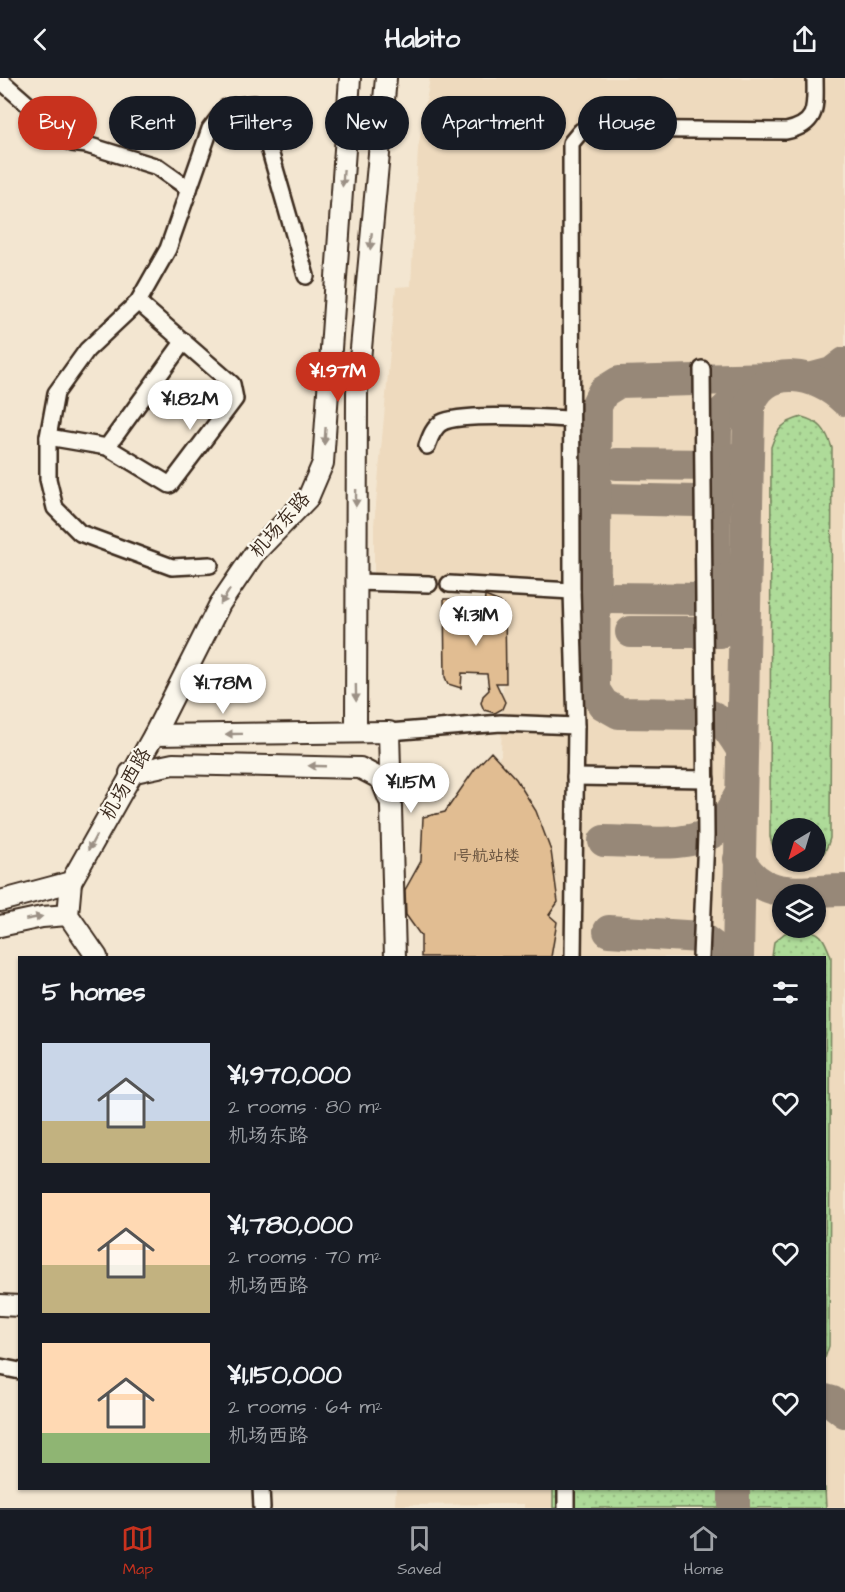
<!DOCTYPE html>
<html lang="en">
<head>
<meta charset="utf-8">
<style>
  body { margin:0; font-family:"Architects Daughter","LXGW WenKai TC",sans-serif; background:#20242c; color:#f1f3f6; height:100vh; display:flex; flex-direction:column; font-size:22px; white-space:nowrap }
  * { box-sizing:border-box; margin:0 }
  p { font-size:20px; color:#9ea1a6 }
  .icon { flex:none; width:33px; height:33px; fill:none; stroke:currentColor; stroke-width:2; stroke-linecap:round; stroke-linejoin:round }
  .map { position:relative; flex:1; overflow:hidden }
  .panel { position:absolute; left:18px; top:878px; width:808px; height:534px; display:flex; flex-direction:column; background:#171b24; border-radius:0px; box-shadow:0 2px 4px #0004 }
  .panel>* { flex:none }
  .top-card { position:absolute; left:18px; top:18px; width:810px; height:54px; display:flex; gap:12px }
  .needle { width:39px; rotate:218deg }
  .fabs { position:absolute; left:772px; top:740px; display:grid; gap:12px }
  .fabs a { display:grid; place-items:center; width:54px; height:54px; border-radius:50%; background:#171b24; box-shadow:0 2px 4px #0004; font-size:30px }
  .price { position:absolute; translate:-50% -51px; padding:0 14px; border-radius:21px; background:#fff; color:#222; font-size:20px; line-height:39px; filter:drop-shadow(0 2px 3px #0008) }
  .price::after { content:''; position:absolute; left:50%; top:36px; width:18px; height:14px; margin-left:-9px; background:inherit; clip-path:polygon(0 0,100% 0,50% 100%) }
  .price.current { background:#c8321e; color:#fff }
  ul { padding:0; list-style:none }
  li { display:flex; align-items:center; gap:18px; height:150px; padding:0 24px }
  li span { display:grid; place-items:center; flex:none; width:168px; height:120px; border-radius:0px; color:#555 }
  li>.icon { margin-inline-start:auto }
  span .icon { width:72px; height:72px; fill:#fffc; stroke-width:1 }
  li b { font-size:26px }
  h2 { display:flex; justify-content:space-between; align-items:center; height:72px; padding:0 24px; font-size:26px }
  .pill { padding:0 21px; border-radius:27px; background:#171b24; box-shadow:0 2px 4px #0004; font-size:21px; line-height:54px }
  .pill.current { background:#c8321e; color:#fff }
  header { display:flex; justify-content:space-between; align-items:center; height:78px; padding:0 24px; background:#171b24; font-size:27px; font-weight:700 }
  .menu { display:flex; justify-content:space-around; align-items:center; height:84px; border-top:2px solid #363941; background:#171b24; font-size:16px; color:#9ea1a6 }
  .menu a { display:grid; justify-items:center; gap:3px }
  .menu .current { color:#c8321e }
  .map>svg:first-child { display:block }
</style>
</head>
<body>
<header><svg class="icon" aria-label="back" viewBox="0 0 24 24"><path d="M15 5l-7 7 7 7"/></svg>Habito<svg class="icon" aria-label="share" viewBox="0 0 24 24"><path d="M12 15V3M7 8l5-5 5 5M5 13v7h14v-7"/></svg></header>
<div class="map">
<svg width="845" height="1430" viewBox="0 0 845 1430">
  <defs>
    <pattern id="grass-dots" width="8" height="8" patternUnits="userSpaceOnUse" patternTransform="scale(1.5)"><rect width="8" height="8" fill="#aedb99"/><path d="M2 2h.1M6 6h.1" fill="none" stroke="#97bc83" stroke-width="1.8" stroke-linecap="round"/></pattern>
  </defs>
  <rect width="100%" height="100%" fill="#f3e6d1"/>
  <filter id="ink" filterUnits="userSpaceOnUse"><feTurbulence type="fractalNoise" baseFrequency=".0167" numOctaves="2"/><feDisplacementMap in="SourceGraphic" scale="12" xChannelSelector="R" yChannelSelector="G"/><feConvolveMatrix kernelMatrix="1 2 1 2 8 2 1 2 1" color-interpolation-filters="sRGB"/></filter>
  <g filter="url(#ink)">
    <!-- built -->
    <path fill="#eedabe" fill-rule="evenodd" d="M430 0H845V1430H524V1426L395 1427 396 1410H825V879H421V858L407 842 404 833 406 809 421 783 423 739 445 734 475 691 491 674 498 681 501 677 505 530 500 524 485 518 483 510 430 513 374 502V447L396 209 411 208 418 71ZM783 750H816V783H783ZM783 816H816V849H783Z"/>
    <!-- grass -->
    <g fill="url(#grass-dots)" stroke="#74825c" stroke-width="1.5" fill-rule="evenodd">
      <path d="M802 339C820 344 826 351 832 370L830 760C821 798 779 798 770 759L771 369C777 351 783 344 802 339ZM783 750H816V783H783Z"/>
      <path d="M800 850C821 853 824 859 831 879L829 1268 825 1280V879H772L774 864 785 855Z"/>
      <path d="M553 1410H825L826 1430H553Z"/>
    </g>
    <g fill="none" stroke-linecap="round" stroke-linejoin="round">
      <!-- taxiway -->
      <g stroke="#978878" stroke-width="32">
        <path d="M813 300 832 295 845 285"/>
        <path d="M740 318 723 334 716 349 714 511 725 532 743 553"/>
        <path d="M617 386 715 387 734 381"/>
        <path d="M606 421 696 423 714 418 728 405"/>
        <path d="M608 520 704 521 715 514 728 501"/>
        <path d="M631 554H720L730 551 743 539"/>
        <path d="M741 670C731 654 724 641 705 636L619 635 603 626 594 612 596 328 603 314 619 304 772 300"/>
        <path d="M604 763C639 763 693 772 720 749 729 740 734 727 740 717"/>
        <path d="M739 781C763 825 801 812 845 812"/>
        <path d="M609 853 700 859 727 879"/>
        <path d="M738 879 749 329C764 283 818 295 845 322"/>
        <path d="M825 1322 832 1324 845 1334"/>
        <path d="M734 1430V1410"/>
      </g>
    </g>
    <!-- building -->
    <g fill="#e1bd92" stroke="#3b2a1e" stroke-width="1.5">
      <path d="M485 518 500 524 505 530 506 605H496L505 624 502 631 495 635 484 632 481 625 483 618 489 612 487 596 462 595 461 610 448 606 445 599 444 521H461V530H484Z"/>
      <path d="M491 674 516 701 536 733 551 773 558 824 549 837 557 844 551 879H421V858L406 837 405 812 421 783 423 739 445 734 475 691Z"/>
    </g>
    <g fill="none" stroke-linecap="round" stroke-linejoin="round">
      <defs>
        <g id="minor">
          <path d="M0 2 72 65 87 67 158 89 189 111 168 171 138 224 87 272 56 315 48 359V401L55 430 80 455 172 489 210 487"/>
          <path d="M189 111 210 51 226 30 254 26 265 56 306 198"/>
          <path d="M48 359 107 369 170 407 235 321 232 306 138 224"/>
          <path d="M427 368C430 360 433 350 441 345 460 334 546 340 571 341"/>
          <path d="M107 369 184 263"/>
          <path d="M355 504 429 506"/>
          <path d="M449 506 572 513"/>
          <path d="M389 654 501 645 576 648"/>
          <path d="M575 699 706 701"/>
          <path d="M573 879 576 648 572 513 571 65 581 53 592 51 786 53C819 46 815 28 815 0"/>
          <path d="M701 879 706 758 702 291"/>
          <path d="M0 1289 20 1293"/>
          <path d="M261 1410 262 1430"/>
          <path d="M566 1430V1410"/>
        </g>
        <g id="major">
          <path d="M356 653 357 314 386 0"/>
          <path d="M154 657 220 526 254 476 308 420 323 385 350 0"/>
          <path d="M130 695 173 686 360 690 381 701 389 721"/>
          <path d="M71 804 68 837 97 879"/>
          <path d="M0 823 71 804 154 657 389 654 395 879"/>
          <path d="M0 848 42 839 68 837"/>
          <path d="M0 1227 20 1228"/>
        </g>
      </defs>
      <!-- minor casing -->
      <use href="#minor" stroke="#3b2a1e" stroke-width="20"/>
      <!-- major casing -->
      <use href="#major" stroke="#3b2a1e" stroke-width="24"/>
      <!-- minor -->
      <use href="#minor" stroke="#fbf7ec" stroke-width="15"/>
      <!-- major -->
      <use href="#major" stroke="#fbf7ec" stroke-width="20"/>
    </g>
    <!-- one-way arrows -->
    <defs><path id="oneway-solid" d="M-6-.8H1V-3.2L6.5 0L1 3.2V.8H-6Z" transform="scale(1.5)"/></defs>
    <g fill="#9b9085">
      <use href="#oneway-solid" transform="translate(343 100) rotate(94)"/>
      <use href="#oneway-solid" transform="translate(371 163) rotate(95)"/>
      <use href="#oneway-solid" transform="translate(325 358) rotate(94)"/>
      <use href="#oneway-solid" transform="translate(356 420) rotate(91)"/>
      <use href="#oneway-solid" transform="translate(225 519) rotate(123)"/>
      <use href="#oneway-solid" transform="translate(356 615) rotate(89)"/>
      <use href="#oneway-solid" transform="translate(234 656) rotate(179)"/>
      <use href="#oneway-solid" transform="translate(317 688) rotate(-178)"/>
      <use href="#oneway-solid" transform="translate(92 765) rotate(118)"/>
      <use href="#oneway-solid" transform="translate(34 840) rotate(-11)"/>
    </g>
  </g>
  <g text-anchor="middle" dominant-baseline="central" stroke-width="4.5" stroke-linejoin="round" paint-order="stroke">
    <!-- number labels -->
    <g font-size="16" fill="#644f3b">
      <text x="487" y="778">1号航站楼</text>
    </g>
    <!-- street labels -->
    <g font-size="20" fill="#3b2a1e" stroke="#fbf7ec">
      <text transform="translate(280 447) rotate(-49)">机场东路</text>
      <text transform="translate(126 706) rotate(-60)">机场西路</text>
    </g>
  </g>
</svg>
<div class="fabs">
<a><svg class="needle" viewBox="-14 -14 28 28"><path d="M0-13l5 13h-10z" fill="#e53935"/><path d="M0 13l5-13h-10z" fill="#9ea1a6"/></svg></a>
<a><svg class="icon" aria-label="layers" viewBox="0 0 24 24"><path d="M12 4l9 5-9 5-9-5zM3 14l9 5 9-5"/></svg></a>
</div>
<b class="price current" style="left:338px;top:325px">¥1.97M</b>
<b class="price" style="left:190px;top:353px">¥1.82M</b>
<b class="price" style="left:476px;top:569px">¥1.31M</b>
<b class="price" style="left:223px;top:637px">¥1.78M</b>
<b class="price" style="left:411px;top:736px">¥1.15M</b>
<div class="top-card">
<a class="pill current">Buy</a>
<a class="pill">Rent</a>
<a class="pill">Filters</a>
<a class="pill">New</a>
<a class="pill">Apartment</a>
<a class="pill">House</a>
</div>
<section class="panel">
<h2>5 homes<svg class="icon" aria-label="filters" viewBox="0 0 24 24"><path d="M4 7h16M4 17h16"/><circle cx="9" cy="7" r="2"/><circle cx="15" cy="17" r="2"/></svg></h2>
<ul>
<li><span style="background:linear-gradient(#c9d6e8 65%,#c2b280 0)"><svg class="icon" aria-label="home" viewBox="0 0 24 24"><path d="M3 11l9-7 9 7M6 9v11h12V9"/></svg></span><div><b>¥1,970,000</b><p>2 rooms · 80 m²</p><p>机场东路</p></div><svg class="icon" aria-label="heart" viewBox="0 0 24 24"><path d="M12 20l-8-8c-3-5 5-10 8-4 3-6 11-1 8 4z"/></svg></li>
<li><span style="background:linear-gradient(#ffd9b3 60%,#c2b280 0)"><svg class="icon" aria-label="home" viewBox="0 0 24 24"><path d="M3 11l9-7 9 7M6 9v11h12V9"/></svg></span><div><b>¥1,780,000</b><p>2 rooms · 70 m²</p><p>机场西路</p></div><svg class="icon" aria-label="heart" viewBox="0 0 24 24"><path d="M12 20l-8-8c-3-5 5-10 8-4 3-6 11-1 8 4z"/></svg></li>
<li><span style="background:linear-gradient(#ffd9b3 75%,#8fb573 0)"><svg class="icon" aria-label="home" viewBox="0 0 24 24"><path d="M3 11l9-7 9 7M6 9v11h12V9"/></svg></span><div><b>¥1,150,000</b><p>2 rooms · 64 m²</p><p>机场西路</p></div><svg class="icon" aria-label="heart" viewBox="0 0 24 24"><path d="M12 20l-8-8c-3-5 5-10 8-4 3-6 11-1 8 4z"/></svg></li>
</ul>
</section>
</div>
<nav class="menu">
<a class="current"><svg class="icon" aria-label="map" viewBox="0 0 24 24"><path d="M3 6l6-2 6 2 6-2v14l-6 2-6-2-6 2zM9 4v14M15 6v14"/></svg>Map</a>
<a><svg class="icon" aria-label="saved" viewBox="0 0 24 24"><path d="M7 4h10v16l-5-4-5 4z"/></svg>Saved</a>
<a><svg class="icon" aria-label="home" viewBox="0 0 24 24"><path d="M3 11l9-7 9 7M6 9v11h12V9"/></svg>Home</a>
</nav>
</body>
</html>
